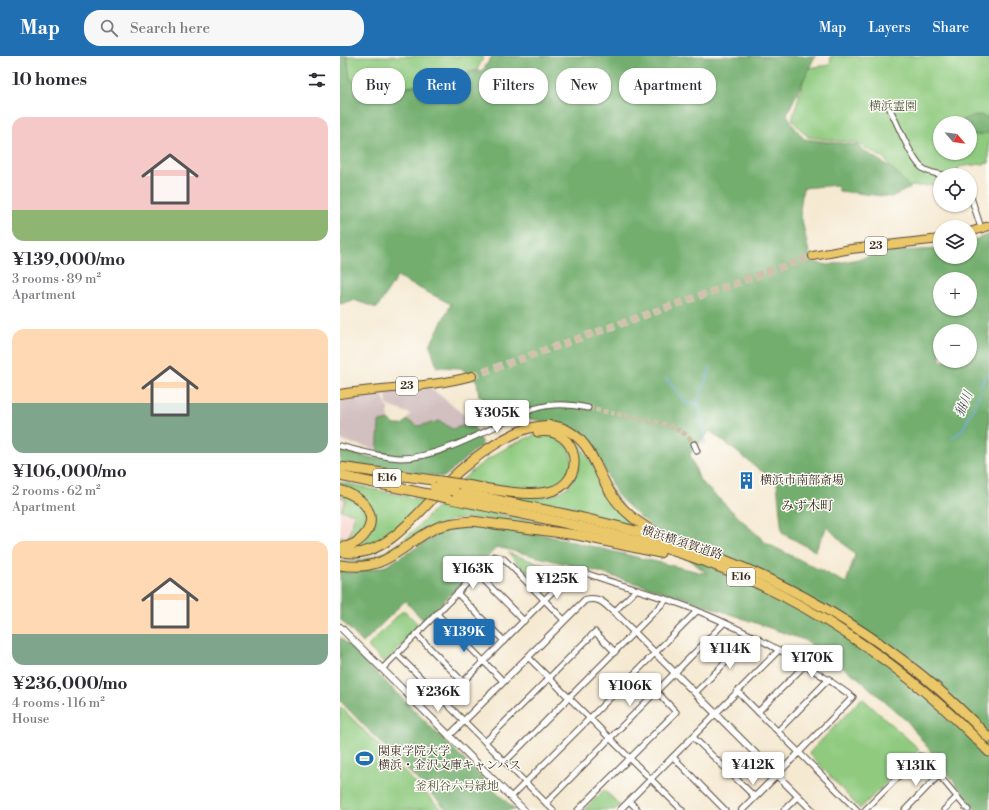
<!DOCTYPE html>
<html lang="en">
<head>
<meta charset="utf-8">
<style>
  body { margin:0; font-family:"Libre Bodoni","Noto Serif JP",serif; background:#f7f7f7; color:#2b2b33; height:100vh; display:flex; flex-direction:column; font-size:15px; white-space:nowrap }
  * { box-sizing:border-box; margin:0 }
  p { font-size:13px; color:#7c7c81 }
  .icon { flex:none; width:22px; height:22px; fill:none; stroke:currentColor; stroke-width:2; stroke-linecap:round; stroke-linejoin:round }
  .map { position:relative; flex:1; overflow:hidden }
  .drawer { display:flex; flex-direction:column; background:#fff; width:340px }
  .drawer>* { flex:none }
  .guide { position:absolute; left:12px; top:12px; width:380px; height:36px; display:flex; gap:8px }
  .needle { width:26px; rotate:119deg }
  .controls { position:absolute; left:593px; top:60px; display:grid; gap:8px }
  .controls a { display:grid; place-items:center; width:44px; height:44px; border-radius:50%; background:#fff; box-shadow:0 1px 3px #0004; font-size:20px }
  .price { position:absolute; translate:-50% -34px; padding:0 9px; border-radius:4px; background:#fff; color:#222; font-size:13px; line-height:26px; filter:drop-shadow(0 1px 2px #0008) }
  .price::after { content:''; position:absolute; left:50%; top:24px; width:12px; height:9px; margin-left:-6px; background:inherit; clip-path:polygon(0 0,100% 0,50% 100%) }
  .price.active { background:#1f6fb2; color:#fff }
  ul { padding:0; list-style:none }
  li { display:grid; align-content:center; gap:8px; height:212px; padding:0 12px }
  li span { display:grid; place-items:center; height:124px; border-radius:12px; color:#555 }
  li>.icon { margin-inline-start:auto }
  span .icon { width:72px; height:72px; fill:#fffc; stroke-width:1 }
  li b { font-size:17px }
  h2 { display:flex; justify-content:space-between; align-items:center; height:48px; padding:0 12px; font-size:17px }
  .tag { padding:0 14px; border-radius:16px; background:#fff; box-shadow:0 1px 3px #0004; font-size:14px; line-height:36px }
  .tag.active { background:#1f6fb2; color:#fff }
  header { display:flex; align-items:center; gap:24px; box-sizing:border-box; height:56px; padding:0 20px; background:#1f6fb2; color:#fff }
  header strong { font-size:19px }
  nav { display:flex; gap:22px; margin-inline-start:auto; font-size:14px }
  .search { width:280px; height:36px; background:#f7f7f7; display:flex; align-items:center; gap:10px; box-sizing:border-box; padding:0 14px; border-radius:16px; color:#7c7c81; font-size:15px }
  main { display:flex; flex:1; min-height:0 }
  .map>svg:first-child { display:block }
</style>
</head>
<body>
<header>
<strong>Map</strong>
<div class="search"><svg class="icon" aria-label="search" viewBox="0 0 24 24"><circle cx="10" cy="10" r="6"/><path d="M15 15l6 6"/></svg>Search here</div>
<nav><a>Map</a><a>Layers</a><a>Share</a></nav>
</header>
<main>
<section class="drawer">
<h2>10 homes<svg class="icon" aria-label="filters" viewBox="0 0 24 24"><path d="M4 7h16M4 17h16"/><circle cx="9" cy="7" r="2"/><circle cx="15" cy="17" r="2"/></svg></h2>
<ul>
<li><span style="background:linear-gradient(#f6c9c9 75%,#8fb573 0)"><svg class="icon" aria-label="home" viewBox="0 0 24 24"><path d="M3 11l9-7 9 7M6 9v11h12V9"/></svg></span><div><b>¥139,000/mo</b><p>3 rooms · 89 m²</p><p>Apartment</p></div></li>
<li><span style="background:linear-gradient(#ffd9b3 60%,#7fa58c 0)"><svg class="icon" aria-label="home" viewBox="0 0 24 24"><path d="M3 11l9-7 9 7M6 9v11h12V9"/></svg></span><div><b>¥106,000/mo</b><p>2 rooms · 62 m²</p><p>Apartment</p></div></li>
<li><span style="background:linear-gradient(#ffd9b3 75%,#7fa58c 0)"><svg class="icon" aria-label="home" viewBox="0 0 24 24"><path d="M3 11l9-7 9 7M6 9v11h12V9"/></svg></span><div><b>¥236,000/mo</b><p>4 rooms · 116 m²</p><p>House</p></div></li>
</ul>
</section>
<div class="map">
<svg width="649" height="754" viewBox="0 0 649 754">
  <rect width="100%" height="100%" fill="#fdfcf7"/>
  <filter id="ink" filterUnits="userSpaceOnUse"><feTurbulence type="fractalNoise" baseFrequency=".025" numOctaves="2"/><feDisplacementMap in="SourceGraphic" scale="8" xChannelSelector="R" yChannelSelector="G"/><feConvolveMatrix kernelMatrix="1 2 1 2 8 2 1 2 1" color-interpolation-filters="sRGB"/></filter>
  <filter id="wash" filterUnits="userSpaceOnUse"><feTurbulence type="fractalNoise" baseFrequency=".012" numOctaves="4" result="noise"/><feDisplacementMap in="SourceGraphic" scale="16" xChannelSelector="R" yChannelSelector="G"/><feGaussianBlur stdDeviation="0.9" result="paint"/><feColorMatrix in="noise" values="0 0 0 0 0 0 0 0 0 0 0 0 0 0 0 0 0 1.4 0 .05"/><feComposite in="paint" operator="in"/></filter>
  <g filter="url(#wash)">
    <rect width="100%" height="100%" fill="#f5e9d2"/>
    <!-- built -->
    <path fill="#f7d1c8" d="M0 441 6 442 5 456 15 458 8 482 0 480Z"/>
    <!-- industrial -->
    <g fill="#d2bfc0">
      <path d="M91 332 130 364 129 370 112 373 85 369 78 370 67 364 70 358 47 349 46 337Z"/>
      <path d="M42 339 48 353 49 364 39 367 38 394 0 384V345Z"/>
    </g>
    <!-- green -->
    <g fill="#8fca7f" stroke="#657a4e" fill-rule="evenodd">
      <path d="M5 0H144L137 14 52 35 37 46 7 22Z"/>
      <path d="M491 0H649V107L618 111 620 119H600V129L563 131 544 102 516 87 468 81 452 64 467 12 490 9ZM600 67H630V97H600Z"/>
      <path d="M227 376 235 382 293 465 292 470 122 432 204 441 218 437 229 430 238 414 237 398 227 381Z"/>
      <path d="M198 378 210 379 228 390 233 406C230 412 228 419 225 423 208 444 145 428 121 425 143 404 169 388 198 378Z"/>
      <path d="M0 426 88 445 43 486 11 494C32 481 31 477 31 452L0 432Z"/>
      <path d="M0 438C7 440 17 443 22 450 35 469 19 486 0 487V480L8 482 15 458 1 454 6 443 0 441Z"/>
      <path d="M101 446 235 474V476L160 464 127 462 111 464 46 501 26 507 0 505C48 507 71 478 101 446Z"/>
      <path d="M168 497 226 516 206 536Z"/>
      <path d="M62 555H65L79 569V573L47 605H42L29 592V589Z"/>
      <path d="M522 642 579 693 520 753 469 697Z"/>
      <path d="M0 650 102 754H0Z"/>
      <path d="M264 734 280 749 275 754H244Z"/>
    </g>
    <!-- forest -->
    <g fill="#73ae6e" stroke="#576c46" fill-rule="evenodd">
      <path d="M0 0H7L10 22 35 43H38L47 36 143 14 152 0H475L447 58 452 68 464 83 516 89 554 114 570 132 551 141 499 135 497 129 463 132 460 155 471 206 489 209 557 195 600 193V201H630V185L649 179V754H636L568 666 517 621 464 584 345 542 255 515 157 491 123 527 83 564 65 545 23 587 0 563V515L10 517 46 510 102 476 123 470 192 476 367 518 299 460 278 440 254 395 230 371 171 359 139 340 137 325 121 312 97 311 90 289 111 248 57 221 37 252 14 244 0 248ZM600 223H630V253H600ZM600 275H630V305H600ZM370 375 437 427 442 477 475 495 487 471 515 499 506 527 426 487 360 425 350 398Z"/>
      <path d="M639 59 649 62V77L630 80V67H620L623 63Z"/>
      <path d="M49 364 55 369H62L67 364 78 370 100 365 112 373 126 369 134 371 142 388 104 421 0 407V394L37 403 39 366Z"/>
      <path d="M0 581 175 754H107L0 645Z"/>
    </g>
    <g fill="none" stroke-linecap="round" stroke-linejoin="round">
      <!-- stream -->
      <g stroke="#73ace3" stroke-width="1.5">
        <path d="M326 322 346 347 357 348"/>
        <path d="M612 382 623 373 638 343 641 328 646 320 649 318"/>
        <path d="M365 388 360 353 357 348 371 311"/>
      </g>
    </g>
  </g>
  <g filter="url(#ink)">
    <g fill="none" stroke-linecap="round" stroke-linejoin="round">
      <!-- minor-tunnel -->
      <path stroke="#d0c3ae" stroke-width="5" stroke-dasharray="5 2.5" stroke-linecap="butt" d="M248 352 328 369C339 374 347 378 354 388"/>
      <!-- primary-tunnel -->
      <path stroke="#d0c3ae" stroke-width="8" stroke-dasharray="8 4" stroke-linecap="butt" d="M132 320 473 200"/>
      <defs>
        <g id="minor">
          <path d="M547 47C556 64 569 99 581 111 587 116 596 118 604 119"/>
          <path d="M630 138 641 172"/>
          <path d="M354 388 357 395"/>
          <path d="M0 390C19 395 40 401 60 402 100 403 155 369 193 353 213 347 228 348 248 352"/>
          <path d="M138 518 184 565"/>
          <path d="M118 538 164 585"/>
          <path d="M274 556 296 534"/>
          <path d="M97 558 163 625"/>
          <path d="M77 579 123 626"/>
          <path d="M58 599 213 754"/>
          <path d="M188 601 342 754"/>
          <path d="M42 613 154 500 164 503 224 564"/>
          <path d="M397 635 517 754"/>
          <path d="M356 636 412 580"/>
          <path d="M104 645 225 523 238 517H245C282 530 322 540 358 555 413 578 465 606 513 641L437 719"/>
          <path d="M418 656 465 609"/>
          <path d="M438 675 489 623"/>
          <path d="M353 681 415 741"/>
          <path d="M145 686 255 576 275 596"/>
          <path d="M333 701 385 754"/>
          <path d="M165 706 326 544"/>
          <path d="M171 741 357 555"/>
          <path d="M289 745 298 754"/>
          <path d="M206 747 384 567"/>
          <path d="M238 754 336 656 317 636"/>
          <path d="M280 754 439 594"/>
          <path d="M444 754 458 740"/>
          <path d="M525 754 579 700 584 701 628 754"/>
          <path d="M565 754 599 719"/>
          <path d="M604 754 617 741"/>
        </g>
        <g id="tertiary">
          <path d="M0 571 184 754"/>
          <path d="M109 680 245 544C259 540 265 548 274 556L472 754"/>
          <path d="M402 754 437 719"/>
        </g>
        <g id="primary">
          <path d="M630 176 649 170"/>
          <path d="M473 200 511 193 600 183"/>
          <path d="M0 338C44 331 89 332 132 320"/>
        </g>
        <g id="motorway">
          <path d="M0 411 100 425"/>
          <path d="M0 420 88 438"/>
          <path d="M120 428C146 432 182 441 208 436 248 428 240 370 198 376"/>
          <path d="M0 434C9 437 18 441 24 448 41 468 21 490 0 492"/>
          <path d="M114 435C189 451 266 464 340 488 455 525 566 593 649 682"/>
          <path d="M107 442C188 460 270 474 349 500 460 537 568 611 649 696"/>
          <path d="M0 495C45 510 89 442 118 416 136 400 156 386 178 376 191 371 208 366 222 372 251 383 255 412 270 436 281 454 299 468 317 477"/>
          <path d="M0 509C49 517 60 488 98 471 109 467 120 466 132 465L237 479 320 497"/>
        </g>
      </defs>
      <!-- minor casing -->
      <use href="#minor" stroke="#574739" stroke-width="7"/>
      <!-- tertiary casing -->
      <use href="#tertiary" stroke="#574739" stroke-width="8"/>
      <!-- primary casing -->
      <use href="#primary" stroke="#574739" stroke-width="10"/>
      <!-- motorway casing -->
      <use href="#motorway" stroke="#574739" stroke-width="11"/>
      <!-- minor -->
      <use href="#minor" stroke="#fff" stroke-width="5"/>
      <!-- tertiary -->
      <use href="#tertiary" stroke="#fff" stroke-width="6"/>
      <!-- primary -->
      <use href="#primary" stroke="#eac769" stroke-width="8"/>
      <!-- motorway -->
      <use href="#motorway" stroke="#eac769" stroke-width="9"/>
      <defs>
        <g id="motorway-bridge">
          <path d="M100 425 120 428"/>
          <path d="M94 431 114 435"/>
          <path d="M88 438 107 442"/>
        </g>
      </defs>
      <!-- motorway-bridge casing -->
      <use href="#motorway-bridge" stroke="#574739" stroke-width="11" stroke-linecap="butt"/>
      <!-- motorway-bridge -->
      <use href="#motorway-bridge" stroke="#eac769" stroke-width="9"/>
    </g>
  </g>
  <!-- icons -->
  <defs>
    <symbol id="building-bare" viewBox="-9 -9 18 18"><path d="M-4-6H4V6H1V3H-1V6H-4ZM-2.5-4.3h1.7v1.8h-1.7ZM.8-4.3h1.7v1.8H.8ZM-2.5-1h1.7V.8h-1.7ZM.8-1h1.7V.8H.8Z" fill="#1f6fb2" stroke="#fdfcf7" stroke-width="2.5" paint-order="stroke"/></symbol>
    <symbol id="stadium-bare" viewBox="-9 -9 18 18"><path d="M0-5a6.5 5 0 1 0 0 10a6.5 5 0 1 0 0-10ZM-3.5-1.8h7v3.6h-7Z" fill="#1f6fb2" stroke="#fdfcf7" stroke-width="2.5" paint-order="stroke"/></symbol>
  </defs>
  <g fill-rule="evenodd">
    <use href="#building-bare" x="394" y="412" width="25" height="25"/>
    <use href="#stadium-bare" x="12" y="690" width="25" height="25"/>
  </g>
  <g text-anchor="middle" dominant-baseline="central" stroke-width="3" stroke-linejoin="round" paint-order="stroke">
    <!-- shield labels -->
    <g fill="#fdfcf7" stroke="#75695f" stroke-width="1">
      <rect x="525" y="181" width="22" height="18" rx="3"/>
      <rect x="56" y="321" width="22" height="18" rx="3"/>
      <rect x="33" y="413" width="28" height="18" rx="3"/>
      <rect x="387" y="512" width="28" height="18" rx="3"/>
    </g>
    <g font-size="11" font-weight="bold" fill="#3b2a1e">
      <text x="536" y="190">23</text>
      <text x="67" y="330">23</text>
      <text x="47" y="422">E16</text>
      <text x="401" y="521">E16</text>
    </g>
    <!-- park labels -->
    <g font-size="12" fill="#545a3b" stroke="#fdfcf7">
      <text x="553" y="50">横浜霊園</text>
      <text x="117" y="730">釜利谷六号緑地</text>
    </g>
    <!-- poi labels -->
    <g font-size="12" fill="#3b2a1e" stroke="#fdfcf7" text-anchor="start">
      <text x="420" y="424">横浜市南部斎場</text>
      <text x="38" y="695">関東学院大学<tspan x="38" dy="14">横浜・金沢文庫キャンパス</tspan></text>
    </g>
    <!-- street labels -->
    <g font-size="12" fill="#3b2a1e" stroke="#fdfcf7">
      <text transform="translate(342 487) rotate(18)">横浜横須賀道路</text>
    </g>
    <!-- water labels -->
    <g font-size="13" font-style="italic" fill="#4f5863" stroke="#fdfcf7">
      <text transform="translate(624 348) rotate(-67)">㹨川</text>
    </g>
    <!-- neighbourhood labels -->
    <g font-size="13" fill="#3b2a1e" stroke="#fdfcf7">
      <text x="467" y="450">みず木町</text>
    </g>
  </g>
</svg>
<div class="controls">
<a><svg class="needle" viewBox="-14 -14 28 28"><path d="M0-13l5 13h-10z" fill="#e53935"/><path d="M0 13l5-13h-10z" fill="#7c7c81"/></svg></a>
<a><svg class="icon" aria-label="locate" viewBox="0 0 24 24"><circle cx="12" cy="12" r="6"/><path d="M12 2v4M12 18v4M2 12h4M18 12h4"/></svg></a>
<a><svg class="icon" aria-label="layers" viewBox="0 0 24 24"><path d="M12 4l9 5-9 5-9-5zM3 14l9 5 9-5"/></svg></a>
<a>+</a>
<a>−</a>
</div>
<b class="price" style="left:157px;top:378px">¥305K</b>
<b class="price" style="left:133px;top:534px">¥163K</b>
<b class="price" style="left:217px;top:544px">¥125K</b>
<b class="price active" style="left:124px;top:597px">¥139K</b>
<b class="price" style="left:390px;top:614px">¥114K</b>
<b class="price" style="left:472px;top:623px">¥170K</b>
<b class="price" style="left:290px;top:651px">¥106K</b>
<b class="price" style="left:98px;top:657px">¥236K</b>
<b class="price" style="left:413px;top:730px">¥412K</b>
<b class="price" style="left:576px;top:731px">¥131K</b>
<div class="guide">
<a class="tag">Buy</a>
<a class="tag active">Rent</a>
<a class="tag">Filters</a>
<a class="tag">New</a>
<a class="tag">Apartment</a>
</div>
</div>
</main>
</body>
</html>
